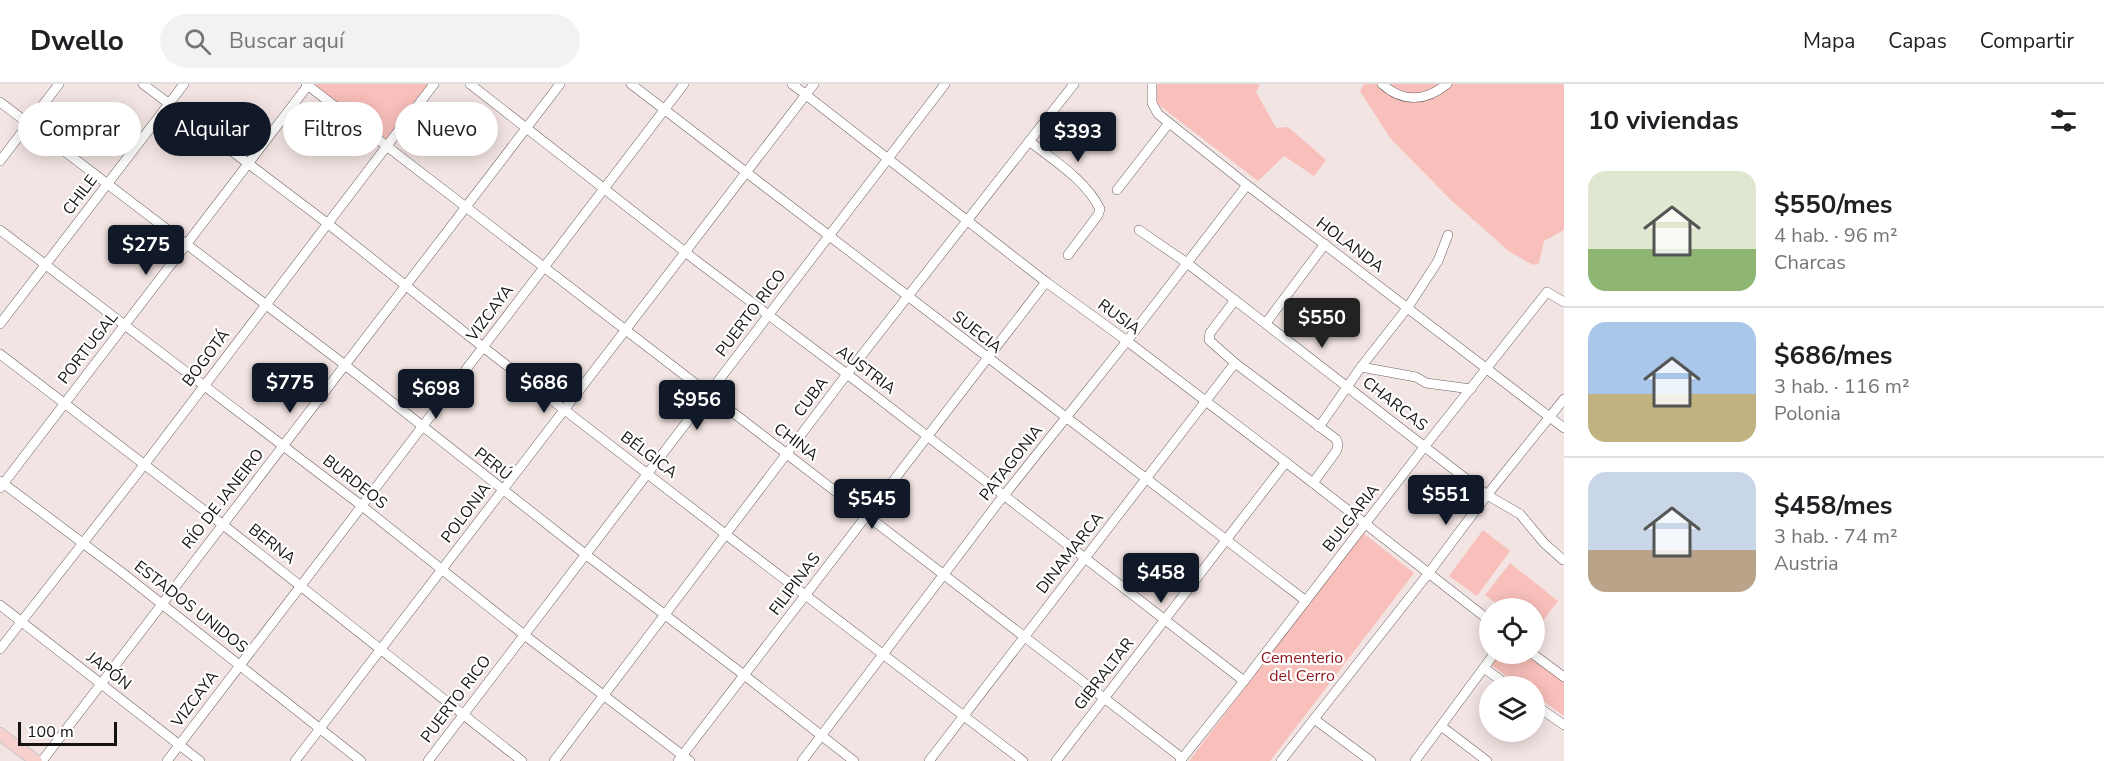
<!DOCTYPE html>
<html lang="es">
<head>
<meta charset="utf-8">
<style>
  body { margin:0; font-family:"Nunito Sans",sans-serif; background:#f2f2f2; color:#202124; height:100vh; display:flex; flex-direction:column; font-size:22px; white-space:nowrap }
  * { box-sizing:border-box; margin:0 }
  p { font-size:20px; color:#757577 }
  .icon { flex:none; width:33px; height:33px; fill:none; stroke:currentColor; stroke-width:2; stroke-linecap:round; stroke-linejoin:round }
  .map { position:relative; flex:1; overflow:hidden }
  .sheet { display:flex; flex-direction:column; background:#fff; width:540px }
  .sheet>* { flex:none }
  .banner { position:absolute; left:18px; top:18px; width:570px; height:54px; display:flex; gap:12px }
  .controls { position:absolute; left:1479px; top:514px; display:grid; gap:12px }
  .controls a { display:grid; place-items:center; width:66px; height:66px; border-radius:50%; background:#fff; box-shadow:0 3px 15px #0003; font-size:30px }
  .scale { position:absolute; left:18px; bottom:15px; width:99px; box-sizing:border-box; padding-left:6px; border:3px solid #171212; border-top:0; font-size:16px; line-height:21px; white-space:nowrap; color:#171212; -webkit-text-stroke:4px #fff; paint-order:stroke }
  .price { position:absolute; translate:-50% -51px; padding:0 14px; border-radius:6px; background:#111827; color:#fff; font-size:20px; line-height:39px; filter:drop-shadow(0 2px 3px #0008) }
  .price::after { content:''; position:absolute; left:50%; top:36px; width:18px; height:14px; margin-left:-9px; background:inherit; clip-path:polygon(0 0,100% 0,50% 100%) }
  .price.selected { background:#222; color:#fff }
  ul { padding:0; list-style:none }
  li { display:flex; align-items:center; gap:18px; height:150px; padding:0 24px }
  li+li { border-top:2px solid #e0e0e0 }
  li span { display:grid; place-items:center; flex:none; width:168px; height:120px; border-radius:18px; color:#555 }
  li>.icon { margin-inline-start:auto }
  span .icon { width:72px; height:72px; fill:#fffc; stroke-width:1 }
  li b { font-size:26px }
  h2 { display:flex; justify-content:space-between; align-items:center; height:72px; padding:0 24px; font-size:26px }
  .chip { padding:0 21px; border-radius:27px; background:#fff; box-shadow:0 3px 15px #0003; font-size:21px; line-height:54px }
  .chip.selected { background:#111827; color:#fff }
  header { display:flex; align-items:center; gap:36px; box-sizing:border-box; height:84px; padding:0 30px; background:#fff; border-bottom:2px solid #e0e0e0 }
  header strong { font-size:28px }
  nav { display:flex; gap:33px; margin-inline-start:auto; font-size:21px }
  .search { width:420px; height:54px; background:#f2f2f2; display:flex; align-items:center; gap:15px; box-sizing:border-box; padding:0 21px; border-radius:33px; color:#757577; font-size:22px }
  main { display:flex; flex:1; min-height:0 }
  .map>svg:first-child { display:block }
</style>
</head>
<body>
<header>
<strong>Dwello</strong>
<div class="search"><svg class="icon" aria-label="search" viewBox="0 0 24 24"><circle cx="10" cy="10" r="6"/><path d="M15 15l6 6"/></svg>Buscar aquí</div>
<nav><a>Mapa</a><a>Capas</a><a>Compartir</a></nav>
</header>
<main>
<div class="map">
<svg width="1564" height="677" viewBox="0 0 1564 677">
  <rect width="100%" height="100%" fill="#f2e4e2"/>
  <!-- green -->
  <g fill="#f9bfba">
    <path d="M316 0H431L386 55 317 4Z"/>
    <path d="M1154 0H1260L1256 8 1276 44 1288 43 1326 76 1314 92 1284 72 1258 97 1151 15Z"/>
    <path d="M1364 0H1379L1426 16 1437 12 1451 0H1564V146L1544 157 1539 179 1533 181 1510 168 1452 117 1390 54 1360 7Z"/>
    <path d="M1385 0H1445L1437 5 1409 11Z"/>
    <path d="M1483 446 1510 467 1477 512 1449 492Z"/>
    <path d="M1363 449 1414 489 1270 677H1189Z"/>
    <path d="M1510 479 1558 517 1535 547 1534 525H1503L1485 511Z"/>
    <path d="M1494 570H1528L1564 596V632L1535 611 1534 603H1523L1488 579Z"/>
  </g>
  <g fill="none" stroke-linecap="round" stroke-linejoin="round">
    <defs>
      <g id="minor">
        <path d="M143 0 327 139 483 263 737 459 1023 677"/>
        <path d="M306 0 1182 674"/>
        <path d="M470 0 698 178 847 290 1244 597"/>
        <path d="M631 0 1306 517"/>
        <path d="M792 0 1046 198 1127 257 1313 399 1490 537"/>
        <path d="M1152 0V19L1158 30 1247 101 1564 344"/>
        <path d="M1382 0C1403 19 1426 17 1447 0"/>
        <path d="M0 18 345 281 585 470 744 591 854 677"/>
        <path d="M1029 57C1053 76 1086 96 1100 125L1098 131 1068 171"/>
        <path d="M0 77 59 0"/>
        <path d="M1117 106 1169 39"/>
        <path d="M0 146 362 422 523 550 690 677"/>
        <path d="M1139 146 1187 179 1487 411 1520 430 1544 459 1563 476"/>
        <path d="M1235 216 1210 249 1209 256 1235 279 1336 355 1338 360 1337 366 1313 399"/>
        <path d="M1266 239 1325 160"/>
        <path d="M0 240 184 0"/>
        <path d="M0 270 222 440 522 677"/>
        <path d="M1361 283 1416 293 1426 299 1471 305"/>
        <path d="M1319 343 1361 283 1408 223 1438 177 1448 151"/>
        <path d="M0 397 120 487 361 677"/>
        <path d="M0 404 309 0"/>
        <path d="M0 521 200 677"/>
        <path d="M0 565 144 381 434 0"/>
        <path d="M1533 570 1564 593"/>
        <path d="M1484 584 1510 603"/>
        <path d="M1534 620 1564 641"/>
        <path d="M1314 635 1371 677"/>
        <path d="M1441 642 1487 677"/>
        <path d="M42 677 560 0"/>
        <path d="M167 677C340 452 511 225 684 0"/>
        <path d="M295 677 814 0"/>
        <path d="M428 677 945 0"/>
        <path d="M554 677 847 290 1074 0"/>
        <path d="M678 677 1046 198"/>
        <path d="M802 677 998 419 1127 257 1247 101"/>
        <path d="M929 677 1235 279"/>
        <path d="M1056 677 1286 378"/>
        <path d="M1180 677 1244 597 1425 362 1547 208 1564 218"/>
        <path d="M1281 677 1428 490 1487 411 1564 315"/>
        <path d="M1415 677 1494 570"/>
      </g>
      <path id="major" d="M0 650 36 677"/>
    </defs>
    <!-- minor casing -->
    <use href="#minor" stroke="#6d6160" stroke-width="10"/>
    <!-- major casing -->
    <use href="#major" stroke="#c7c6c6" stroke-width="14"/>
    <!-- minor -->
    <use href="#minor" stroke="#fff" stroke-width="9"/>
    <!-- major -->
    <use href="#major" stroke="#f7d0cd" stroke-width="12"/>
  </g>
  <g text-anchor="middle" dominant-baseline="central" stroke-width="4.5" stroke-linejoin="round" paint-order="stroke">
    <!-- street labels -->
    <g font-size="16" fill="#171212" stroke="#fff">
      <text transform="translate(80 111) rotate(-53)">CHILE</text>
      <text transform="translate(1350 161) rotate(37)">HOLANDA</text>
      <text transform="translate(490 229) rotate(-53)">VIZCAYA</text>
      <text transform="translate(751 229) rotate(-53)">PUERTO RICO</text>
      <text transform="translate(1119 233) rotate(36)">RUSIA</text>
      <text transform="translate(977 248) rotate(38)">SUECIA</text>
      <text transform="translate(88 264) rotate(-52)">PORTUGAL</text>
      <text transform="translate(206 274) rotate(-53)">BOGOTÁ</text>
      <text transform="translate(866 286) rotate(37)">AUSTRIA</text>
      <text transform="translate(811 313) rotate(-53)">CUBA</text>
      <text transform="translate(1395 320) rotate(38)">CHARCAS</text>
      <text transform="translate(796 358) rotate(37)">CHINA</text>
      <text transform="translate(649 371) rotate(37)">BÉLGICA</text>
      <text transform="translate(1011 379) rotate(-52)">PATAGONIA</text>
      <text transform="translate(493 380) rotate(38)">PERÚ</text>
      <text transform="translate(355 398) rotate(38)">BURDEOS</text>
      <text transform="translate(223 415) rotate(-52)">RÍO DE JANEIRO</text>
      <text transform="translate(466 429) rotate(-53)">POLONIA</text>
      <text transform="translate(1351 434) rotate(-52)">BULGARIA</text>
      <text transform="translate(272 460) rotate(38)">BERNA</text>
      <text transform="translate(1070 469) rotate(-52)">DINAMARCA</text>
      <text transform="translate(795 500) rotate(-53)">FILIPINAS</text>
      <text transform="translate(191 523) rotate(38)">ESTADOS UNIDOS</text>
      <text transform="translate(109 587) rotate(38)">JAPÓN</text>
      <text transform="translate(1104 590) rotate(-52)">GIBRALTAR</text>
      <text transform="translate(195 615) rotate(-53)">VIZCAYA</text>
      <text transform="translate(456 615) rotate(-53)">PUERTO RICO</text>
    </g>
    <!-- park labels -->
    <g font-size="16" fill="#8e171d" stroke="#fff">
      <text x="1302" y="574">Cementerio<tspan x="1302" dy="18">del Cerro</tspan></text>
    </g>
  </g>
</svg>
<div class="controls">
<a><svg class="icon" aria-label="locate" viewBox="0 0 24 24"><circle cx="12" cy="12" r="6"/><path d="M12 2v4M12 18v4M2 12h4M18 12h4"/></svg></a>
<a><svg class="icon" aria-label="layers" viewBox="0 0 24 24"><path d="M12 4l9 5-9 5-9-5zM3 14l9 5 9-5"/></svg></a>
</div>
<div class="scale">100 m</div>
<b class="price" style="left:1078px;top:79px">$393</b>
<b class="price" style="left:146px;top:192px">$275</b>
<b class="price selected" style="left:1322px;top:265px">$550</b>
<b class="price" style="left:290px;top:330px">$775</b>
<b class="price" style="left:544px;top:330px">$686</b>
<b class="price" style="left:436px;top:336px">$698</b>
<b class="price" style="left:697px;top:347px">$956</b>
<b class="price" style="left:1446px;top:442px">$551</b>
<b class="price" style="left:872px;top:446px">$545</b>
<b class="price" style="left:1161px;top:520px">$458</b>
<div class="banner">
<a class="chip">Comprar</a>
<a class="chip selected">Alquilar</a>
<a class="chip">Filtros</a>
<a class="chip">Nuevo</a>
</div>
</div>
<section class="sheet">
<h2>10 viviendas<svg class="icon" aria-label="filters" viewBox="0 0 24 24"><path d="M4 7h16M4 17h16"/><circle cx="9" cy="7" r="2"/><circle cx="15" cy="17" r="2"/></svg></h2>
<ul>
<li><span style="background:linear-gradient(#dfe7d0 65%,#8fb573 0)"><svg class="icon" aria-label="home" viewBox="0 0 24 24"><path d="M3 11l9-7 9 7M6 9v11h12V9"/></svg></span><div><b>$550/mes</b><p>4 hab. · 96 m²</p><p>Charcas</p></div></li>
<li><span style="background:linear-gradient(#a9c7e8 60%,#c2b280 0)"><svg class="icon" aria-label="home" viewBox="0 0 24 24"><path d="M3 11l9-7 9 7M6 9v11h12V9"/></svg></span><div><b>$686/mes</b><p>3 hab. · 116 m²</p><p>Polonia</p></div></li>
<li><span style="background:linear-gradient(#c9d6e8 65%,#b9a48a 0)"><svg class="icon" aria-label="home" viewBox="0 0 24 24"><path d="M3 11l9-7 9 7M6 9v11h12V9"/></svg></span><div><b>$458/mes</b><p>3 hab. · 74 m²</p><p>Austria</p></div></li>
</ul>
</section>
</main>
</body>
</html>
